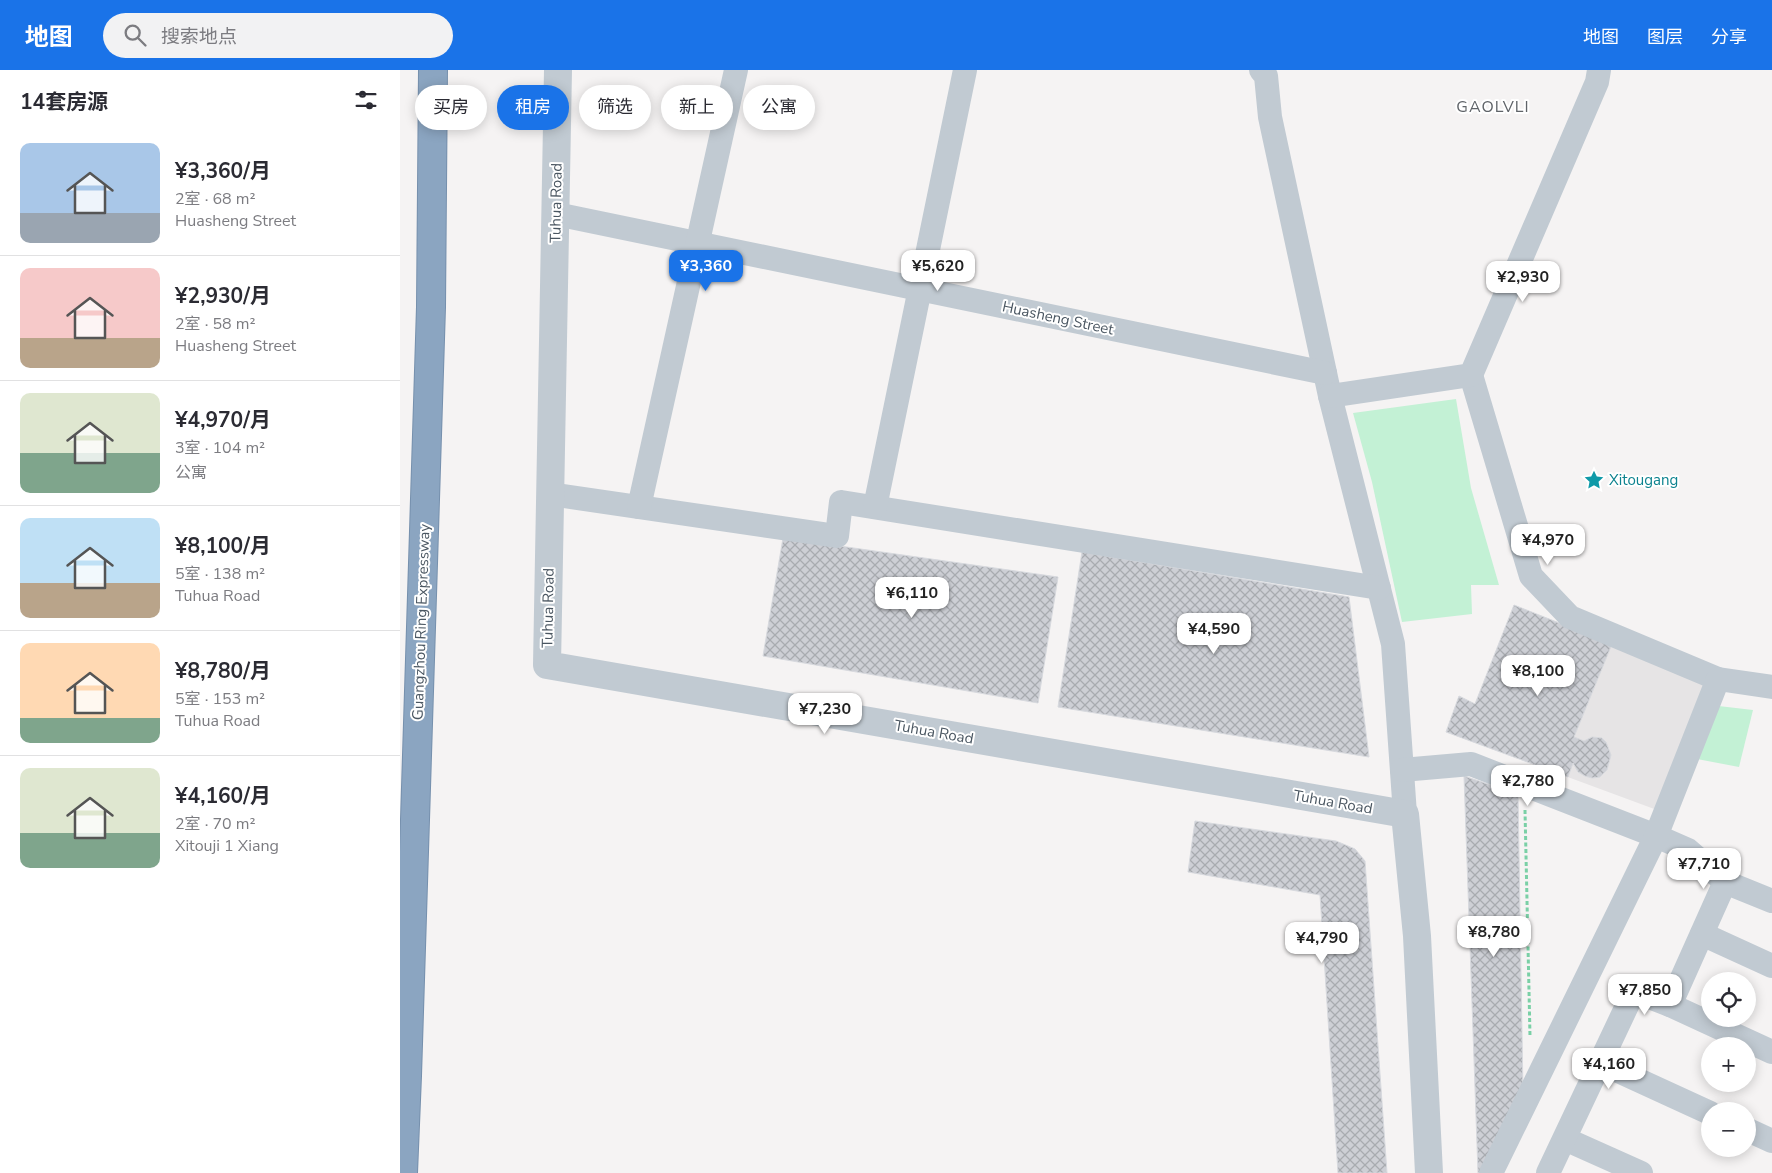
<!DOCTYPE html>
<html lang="zh">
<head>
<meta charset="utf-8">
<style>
  body { margin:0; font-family:"Nunito Sans","Noto Sans SC",sans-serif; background:#f2f2f3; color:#2b2b33; height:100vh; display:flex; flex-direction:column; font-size:19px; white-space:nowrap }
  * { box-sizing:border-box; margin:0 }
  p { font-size:16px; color:#7c7c81 }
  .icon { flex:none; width:28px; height:28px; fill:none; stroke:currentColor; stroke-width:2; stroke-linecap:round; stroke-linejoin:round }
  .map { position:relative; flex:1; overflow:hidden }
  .details { display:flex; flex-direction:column; background:#fff; width:400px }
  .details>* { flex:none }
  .top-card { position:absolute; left:15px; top:15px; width:475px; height:45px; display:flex; gap:10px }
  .tools { position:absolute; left:1301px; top:902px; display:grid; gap:10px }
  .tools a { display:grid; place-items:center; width:55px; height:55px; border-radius:50%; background:#fff; box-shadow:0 2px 12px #0003; font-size:25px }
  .price { position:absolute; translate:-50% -42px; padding:0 11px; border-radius:10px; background:#fff; color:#222; font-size:16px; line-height:32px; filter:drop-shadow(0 1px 2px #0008) }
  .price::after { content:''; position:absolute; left:50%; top:30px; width:15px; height:11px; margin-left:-8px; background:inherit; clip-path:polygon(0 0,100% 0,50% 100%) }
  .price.current { background:#1a73e8; color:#fff }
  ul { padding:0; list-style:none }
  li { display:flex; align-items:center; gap:15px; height:125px; padding:0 20px }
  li+li { border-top:1px solid #e1e1e2 }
  li span { display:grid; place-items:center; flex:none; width:140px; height:100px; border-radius:10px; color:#555 }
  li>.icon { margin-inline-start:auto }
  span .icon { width:60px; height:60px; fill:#fffc; stroke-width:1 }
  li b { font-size:21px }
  h2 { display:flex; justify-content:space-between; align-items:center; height:60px; padding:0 20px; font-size:21px }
  .pill { padding:0 18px; border-radius:22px; background:#fff; box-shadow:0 2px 12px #0003; font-size:18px; line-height:45px }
  .pill.current { background:#1a73e8; color:#fff }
  header { display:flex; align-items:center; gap:30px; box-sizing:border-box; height:70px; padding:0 25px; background:#1a73e8; color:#fff }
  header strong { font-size:24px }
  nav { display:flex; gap:28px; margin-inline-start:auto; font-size:18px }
  .search { width:350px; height:45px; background:#f2f2f3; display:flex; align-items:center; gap:12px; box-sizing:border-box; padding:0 18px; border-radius:28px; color:#7c7c81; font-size:19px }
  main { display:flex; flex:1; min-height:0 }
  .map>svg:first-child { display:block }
</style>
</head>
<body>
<header>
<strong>地图</strong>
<div class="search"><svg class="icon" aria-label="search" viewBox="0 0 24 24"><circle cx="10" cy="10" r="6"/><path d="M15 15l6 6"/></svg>搜索地点</div>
<nav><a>地图</a><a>图层</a><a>分享</a></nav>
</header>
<main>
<section class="details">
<h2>14套房源<svg class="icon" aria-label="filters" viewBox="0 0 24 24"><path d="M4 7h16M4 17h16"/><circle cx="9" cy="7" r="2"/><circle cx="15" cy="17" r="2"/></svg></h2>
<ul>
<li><span style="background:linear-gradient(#a9c7e8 70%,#9aa5b1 0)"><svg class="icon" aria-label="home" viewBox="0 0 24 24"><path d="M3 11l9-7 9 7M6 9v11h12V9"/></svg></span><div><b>¥3,360/月</b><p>2室 · 68 m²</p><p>Huasheng Street</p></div></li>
<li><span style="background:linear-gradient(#f6c9c9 70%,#b9a48a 0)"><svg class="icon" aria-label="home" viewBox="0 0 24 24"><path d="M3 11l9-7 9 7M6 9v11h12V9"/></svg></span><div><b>¥2,930/月</b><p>2室 · 58 m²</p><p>Huasheng Street</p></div></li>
<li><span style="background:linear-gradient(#dfe7d0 60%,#7fa58c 0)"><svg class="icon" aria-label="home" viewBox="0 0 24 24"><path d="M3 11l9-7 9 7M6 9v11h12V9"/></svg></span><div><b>¥4,970/月</b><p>3室 · 104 m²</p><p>公寓</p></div></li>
<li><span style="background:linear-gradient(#bfe0f5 65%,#b9a48a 0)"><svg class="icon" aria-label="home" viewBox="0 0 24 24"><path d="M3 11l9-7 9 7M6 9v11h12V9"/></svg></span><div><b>¥8,100/月</b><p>5室 · 138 m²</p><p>Tuhua Road</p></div></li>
<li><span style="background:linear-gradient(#ffd9b3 75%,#7fa58c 0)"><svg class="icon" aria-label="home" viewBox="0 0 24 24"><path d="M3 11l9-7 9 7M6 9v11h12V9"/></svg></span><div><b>¥8,780/月</b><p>5室 · 153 m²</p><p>Tuhua Road</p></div></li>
<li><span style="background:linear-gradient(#dfe7d0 65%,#7fa58c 0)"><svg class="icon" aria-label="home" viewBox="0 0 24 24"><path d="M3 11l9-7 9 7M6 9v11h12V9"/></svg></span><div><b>¥4,160/月</b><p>2室 · 70 m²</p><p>Xitouji 1 Xiang</p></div></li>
</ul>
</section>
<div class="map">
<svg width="1372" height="1103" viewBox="0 0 1372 1103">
  <defs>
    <pattern id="building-cross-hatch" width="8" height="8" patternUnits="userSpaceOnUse" patternTransform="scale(1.25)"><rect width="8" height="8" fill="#cdcfd5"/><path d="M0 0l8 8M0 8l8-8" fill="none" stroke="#a8abb0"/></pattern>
  </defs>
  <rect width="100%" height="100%" fill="#f5f3f3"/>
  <!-- education -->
  <path fill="#e6e4e5" d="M1114 535 1309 612 1257 740 1046 662 1059 626 1075 634Z"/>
  <!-- green -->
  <g fill="#c3f1d5">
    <path d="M1056 329 1071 418 1099 515H1071L1072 544 1002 552 972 412 953 343Z"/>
    <path d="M1310 635 1353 640 1339 697 1297 689Z"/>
  </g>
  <!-- building -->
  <g fill="url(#building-cross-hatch)" stroke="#d7d9de">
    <path d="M383 468 658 507 638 633 363 586Z"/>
    <path d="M682 482 949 527 969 687 658 637Z"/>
    <path d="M1114 535 1212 574 1174 667 1184 671 1192 667 1202 668 1206 672 1211 685 1207 700 1200 707 1192 708 1185 706 1178 702 1173 693 1168 707 1046 662 1059 626 1075 634Z"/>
    <path d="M1064 706 1118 724 1123 1023 1083 1103H1078Z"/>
    <path d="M795 751 936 771 955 779 965 791 987 1103H938L920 825 788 802Z"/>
  </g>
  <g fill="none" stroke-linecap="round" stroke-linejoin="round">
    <defs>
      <path id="motorway" d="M3 1103 7 1006 31 237 33 0"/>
    </defs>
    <!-- motorway casing -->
    <use href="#motorway" stroke="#7690ad" stroke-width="30"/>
    <!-- path -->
    <path stroke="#7ad0a6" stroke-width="3" stroke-dasharray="4 2.5" stroke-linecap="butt" d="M1125 740 1130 966"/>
    <!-- minor -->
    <g stroke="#c1cad2" stroke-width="24">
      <path d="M861 0 866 6 870 47 930 326 993 574 1005 744"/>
      <path d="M156 144 925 303"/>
      <path d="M1071 305 1131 506 1170 547 1318 609"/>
      <path d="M930 326 1071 305 1197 12 1199 0"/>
      <path d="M150 424 437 466 441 432 979 518"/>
      <path d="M239 437 336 0"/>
      <path d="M475 437 565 0"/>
      <path d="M1002 700 1071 694 1256 766 1288 780 1325 812 1372 831"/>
      <path d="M1302 864 1372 896"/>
      <path d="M1270 935 1325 812"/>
      <path d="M1201 993 1310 1043"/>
      <path d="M1348 1060 1372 1071"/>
      <path d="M1165 1069 1241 1103"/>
      <path d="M1091 1103 1256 766 1318 609 1372 617"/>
      <path d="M1148 1103 1234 921 1270 935 1372 982"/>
    </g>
    <!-- tertiary -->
    <path stroke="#c1cad2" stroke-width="28" d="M158 0 147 595 1005 744 1017 866 1029 1103"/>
    <!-- motorway -->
    <use href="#motorway" stroke="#8ba5c1" stroke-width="28"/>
  </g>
  <!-- icons -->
  <defs>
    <symbol id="sight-bare" viewBox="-9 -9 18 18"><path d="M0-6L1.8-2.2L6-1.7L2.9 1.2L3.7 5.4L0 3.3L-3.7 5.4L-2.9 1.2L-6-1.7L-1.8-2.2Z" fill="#0f9aa8" stroke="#fff" stroke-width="2.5" paint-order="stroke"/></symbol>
  </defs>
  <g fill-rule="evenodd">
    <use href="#sight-bare" x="1180" y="396" width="28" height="28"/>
  </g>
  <g text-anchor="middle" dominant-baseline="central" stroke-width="4" stroke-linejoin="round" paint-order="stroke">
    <!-- street labels -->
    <g font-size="15" fill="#4a5661" stroke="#fff">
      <text transform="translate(156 133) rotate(-89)">Tuhua Road</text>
      <text transform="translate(658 248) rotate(12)">Huasheng Street</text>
      <text transform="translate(148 538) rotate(-89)">Tuhua Road</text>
      <text transform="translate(21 552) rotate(-88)">Guangzhou Ring Expressway</text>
      <text transform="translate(534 662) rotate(10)">Tuhua Road</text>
      <text transform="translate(933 732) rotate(10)">Tuhua Road</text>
    </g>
    <!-- culture labels -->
    <g font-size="15" fill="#0d838f" stroke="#fff" text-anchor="start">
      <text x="1209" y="410">Xitougang</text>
    </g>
    <!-- neighbourhood labels -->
    <g font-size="16" letter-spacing="1" fill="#5f6368" stroke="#fff">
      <text x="1093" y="37">GAOLVLI</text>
    </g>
  </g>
</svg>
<div class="tools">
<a><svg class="icon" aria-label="locate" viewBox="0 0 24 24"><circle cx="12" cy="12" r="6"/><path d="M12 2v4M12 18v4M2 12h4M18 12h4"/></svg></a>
<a>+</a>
<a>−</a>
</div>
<b class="price current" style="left:306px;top:222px">¥3,360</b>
<b class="price" style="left:538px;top:222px">¥5,620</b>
<b class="price" style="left:1123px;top:233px">¥2,930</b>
<b class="price" style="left:1148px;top:496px">¥4,970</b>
<b class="price" style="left:512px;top:549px">¥6,110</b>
<b class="price" style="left:814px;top:585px">¥4,590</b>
<b class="price" style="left:1138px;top:627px">¥8,100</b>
<b class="price" style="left:425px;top:665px">¥7,230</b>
<b class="price" style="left:1128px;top:737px">¥2,780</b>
<b class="price" style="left:1304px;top:820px">¥7,710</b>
<b class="price" style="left:1094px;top:888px">¥8,780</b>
<b class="price" style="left:922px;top:894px">¥4,790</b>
<b class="price" style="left:1245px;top:946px">¥7,850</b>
<b class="price" style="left:1209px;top:1020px">¥4,160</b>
<div class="top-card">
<a class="pill">买房</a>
<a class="pill current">租房</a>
<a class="pill">筛选</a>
<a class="pill">新上</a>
<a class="pill">公寓</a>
</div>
</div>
</main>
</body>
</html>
